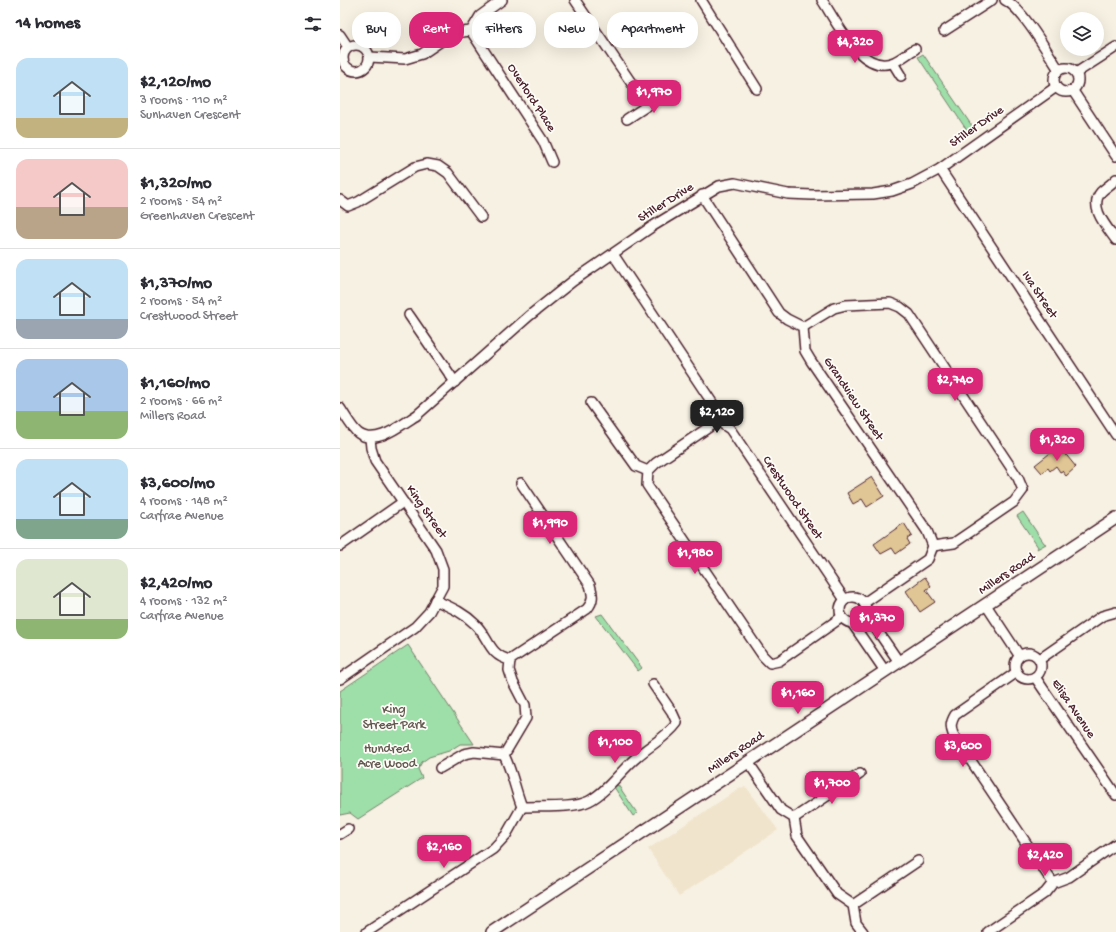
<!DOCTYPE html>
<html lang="en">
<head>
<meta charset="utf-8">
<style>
  body { margin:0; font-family:"Gochi Hand",sans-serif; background:#f7f7f7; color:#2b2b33; height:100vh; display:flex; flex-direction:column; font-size:15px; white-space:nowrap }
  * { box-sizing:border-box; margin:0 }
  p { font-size:13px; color:#7c7c81 }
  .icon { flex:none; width:22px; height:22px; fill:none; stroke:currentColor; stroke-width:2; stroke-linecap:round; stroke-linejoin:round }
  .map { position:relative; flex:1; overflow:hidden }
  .sheet { display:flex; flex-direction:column; background:#fff; width:340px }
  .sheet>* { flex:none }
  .hud { position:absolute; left:12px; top:12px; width:380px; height:36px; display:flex; gap:8px }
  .buttons { position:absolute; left:720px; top:12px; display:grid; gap:8px }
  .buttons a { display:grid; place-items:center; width:44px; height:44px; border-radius:50%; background:#fff; box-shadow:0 4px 16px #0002; font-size:20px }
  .price { position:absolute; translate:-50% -34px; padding:0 9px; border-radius:8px; background:#db2777; color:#fff; font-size:13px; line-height:26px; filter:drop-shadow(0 1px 2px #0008) }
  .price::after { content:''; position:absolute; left:50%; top:24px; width:12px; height:9px; margin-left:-6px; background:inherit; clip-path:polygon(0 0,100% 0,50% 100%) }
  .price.current { background:#222; color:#fff }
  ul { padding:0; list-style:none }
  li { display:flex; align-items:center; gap:12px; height:100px; padding:0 16px }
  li+li { border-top:1px solid #e1e1e2 }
  li span { display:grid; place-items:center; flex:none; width:112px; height:80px; border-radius:12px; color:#555 }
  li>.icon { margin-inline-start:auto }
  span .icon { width:48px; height:48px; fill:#fffc; stroke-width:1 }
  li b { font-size:17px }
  h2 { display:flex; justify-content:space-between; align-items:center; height:48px; padding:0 16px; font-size:17px }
  .chip { padding:0 14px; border-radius:16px; background:#fff; box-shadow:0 4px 16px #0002; font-size:14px; line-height:36px }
  .chip.current { background:#db2777; color:#fff }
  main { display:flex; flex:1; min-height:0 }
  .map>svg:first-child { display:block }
</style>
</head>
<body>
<main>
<section class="sheet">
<h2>14 homes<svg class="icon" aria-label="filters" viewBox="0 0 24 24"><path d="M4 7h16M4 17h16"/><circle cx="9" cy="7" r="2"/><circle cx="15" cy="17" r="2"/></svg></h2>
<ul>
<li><span style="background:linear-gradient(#bfe0f5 75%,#c2b280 0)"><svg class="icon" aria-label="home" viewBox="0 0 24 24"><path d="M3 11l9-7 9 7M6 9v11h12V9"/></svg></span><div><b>$2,120/mo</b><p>3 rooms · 110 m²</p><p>Sunhaven Crescent</p></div></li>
<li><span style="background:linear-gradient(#f6c9c9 60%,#b9a48a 0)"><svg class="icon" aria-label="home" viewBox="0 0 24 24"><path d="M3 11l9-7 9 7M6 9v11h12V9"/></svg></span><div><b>$1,320/mo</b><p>2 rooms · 54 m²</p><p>Greenhaven Crescent</p></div></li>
<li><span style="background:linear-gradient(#bfe0f5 75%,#9aa5b1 0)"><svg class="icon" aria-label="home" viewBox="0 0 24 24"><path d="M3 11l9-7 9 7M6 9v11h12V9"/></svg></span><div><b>$1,370/mo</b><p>2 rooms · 54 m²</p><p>Crestwood Street</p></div></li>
<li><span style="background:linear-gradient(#a9c7e8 65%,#8fb573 0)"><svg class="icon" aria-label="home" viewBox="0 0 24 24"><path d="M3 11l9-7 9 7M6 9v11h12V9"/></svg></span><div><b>$1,160/mo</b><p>2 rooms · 66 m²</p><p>Millers Road</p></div></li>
<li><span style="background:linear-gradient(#bfe0f5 75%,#7fa58c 0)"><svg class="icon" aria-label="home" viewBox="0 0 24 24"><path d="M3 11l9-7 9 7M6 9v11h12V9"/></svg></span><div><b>$3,600/mo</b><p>4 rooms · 148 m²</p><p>Carfrae Avenue</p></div></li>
<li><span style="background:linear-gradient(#dfe7d0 75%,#8fb573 0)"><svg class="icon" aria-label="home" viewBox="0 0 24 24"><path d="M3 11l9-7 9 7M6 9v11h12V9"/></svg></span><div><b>$2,420/mo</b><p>4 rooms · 132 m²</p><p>Carfrae Avenue</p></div></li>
</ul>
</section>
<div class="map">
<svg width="776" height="932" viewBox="0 0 776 932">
  <rect width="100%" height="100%" fill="#f7f1e3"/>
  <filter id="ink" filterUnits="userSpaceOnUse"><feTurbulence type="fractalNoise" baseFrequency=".025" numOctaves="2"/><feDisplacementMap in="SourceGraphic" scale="8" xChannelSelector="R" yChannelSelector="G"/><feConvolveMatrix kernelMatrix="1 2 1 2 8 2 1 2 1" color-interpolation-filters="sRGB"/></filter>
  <g filter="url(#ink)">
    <!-- built -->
    <path fill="#f0e4cc" d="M404 787 407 788 438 830 339 896 308 849 400 788Z"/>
    <!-- green -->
    <g fill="#9edfa9" stroke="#747f6a">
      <path d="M583 54 634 129 625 135 626 129 578 57Z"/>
      <path d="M683 512 704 543 706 544 697 549 698 547 677 516Z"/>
      <path d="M262 614 302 668 298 671 256 616Z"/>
      <path d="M68 645 134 744H120L109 751 89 757 82 762 78 769 82 778 18 819 10 813 0 815V691Z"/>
      <path d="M278 785 297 813 293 816 274 787Z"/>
    </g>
    <!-- building -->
    <g fill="#e0c595" stroke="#4a1f2b">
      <path d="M719 446 736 467 726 476 722 471 720 472 716 466 710 471 708 468 702 473 695 465Z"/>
      <path d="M532 477 544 496 527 507 522 499 513 504 507 493Z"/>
      <path d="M564 523 572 536 567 539 570 544 556 554 552 548 541 554 534 544Z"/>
      <path d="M585 577 591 586 586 590 595 602 580 612 566 591Z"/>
    </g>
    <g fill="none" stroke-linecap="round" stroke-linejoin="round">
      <defs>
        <g id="minor">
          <path d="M235 0 307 106"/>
          <path d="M361 0 417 89"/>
          <path d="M482 0C496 21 522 76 554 62 561 59 568 53 575 49"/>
          <path d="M665 0C682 8 708 53 719 70"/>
          <path d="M131 31 203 141 212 162"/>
          <path d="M604 31 652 0"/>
          <path d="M0 35 8 47"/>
          <circle cx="16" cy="58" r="13"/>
          <path d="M30 57 65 59 82 54 113 33 131 31 140 16 162 0"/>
          <path d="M553 63 561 76"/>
          <circle cx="726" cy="80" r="12"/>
          <path d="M736 73 776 47"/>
          <path d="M733 91 776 156"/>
          <path d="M287 119 328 92"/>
          <path d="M600 169 776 435"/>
          <path d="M776 179C772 184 766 187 761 192 748 207 767 227 776 240"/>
          <path d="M362 195 439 313 447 319 463 327 465 351 471 361 587 531 593 546 588 559 524 603"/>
          <path d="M0 200 8 206 18 202 75 167 87 164 98 166 108 173 141 217"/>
          <path d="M273 254 377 410 378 421 390 429 505 600"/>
          <path d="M69 315 115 382"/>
          <path d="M463 327 494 308 506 305 550 303 560 307 569 314 678 478 683 490 674 502 614 543 593 546"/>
          <path d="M251 403 296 466 308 471"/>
          <path d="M0 408C5 415 11 427 18 433 36 447 62 424 77 415L189 316 233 281 313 226 379 186 395 183 448 194 472 195 533 194 552 191 572 184 600 169 716 87"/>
          <path d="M378 421 316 463 308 471 307 485 423 656 430 663 439 661 502 617"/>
          <path d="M0 546 63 502"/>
          <circle cx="513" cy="610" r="13"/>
          <path d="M95 600C110 607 123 612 135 624 149 637 148 655 170 660L169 670 173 682 185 705 186 718 164 755C172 771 175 789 182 807"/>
          <path d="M646 605 679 655"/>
          <path d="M526 614 559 662"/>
          <path d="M512 623 545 671"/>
          <circle cx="688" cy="666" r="13"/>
          <path d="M700 659 762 616 776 612"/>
          <path d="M170 660 247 609C254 601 253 594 250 585L181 483"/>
          <path d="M677 672 615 715C611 722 610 726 613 734L713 883"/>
          <path d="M695 677 776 795"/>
          <path d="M0 679 75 627 89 612 103 586V569L96 550 35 461 31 448 30 438"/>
          <path d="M408 762 441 810 454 818 457 836 497 894 513 905 516 923 523 932"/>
          <path d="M100 768 124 754 134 752 164 755"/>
          <path d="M182 807C201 806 233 809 249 801 268 791 281 770 297 757 310 745 326 738 337 723L332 712 313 684"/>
          <path d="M454 818 520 774"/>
          <path d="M0 834 8 829"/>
          <path d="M513 905 578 861"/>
          <path d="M27 932 153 849 166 835 182 807"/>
          <path d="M648 932 705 893 713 883 729 877 776 844"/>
        </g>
        <path id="tertiary" d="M152 932 776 518"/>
      </defs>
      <!-- minor casing -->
      <use href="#minor" stroke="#4a1f2b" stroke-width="12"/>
      <!-- tertiary casing -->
      <use href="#tertiary" stroke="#4a1f2b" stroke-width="14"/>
      <!-- minor -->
      <use href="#minor" stroke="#fdfcf7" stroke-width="9"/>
      <!-- tertiary -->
      <use href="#tertiary" stroke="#fdfcf7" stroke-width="11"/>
    </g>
  </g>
  <g text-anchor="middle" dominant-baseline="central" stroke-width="3.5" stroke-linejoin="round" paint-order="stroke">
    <!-- street labels -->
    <g font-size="13" fill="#4a1f2b" stroke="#fdfcf7">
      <text transform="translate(191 98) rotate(57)">Overlord Place</text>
      <text transform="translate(637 127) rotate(-35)">Stiller Drive</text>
      <text transform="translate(326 203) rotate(-32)">Stiller Drive</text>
      <text transform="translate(699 295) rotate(56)">Iva Street</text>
      <text transform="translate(513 399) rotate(56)">Grandview Street</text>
      <text transform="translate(452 498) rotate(56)">Crestwood Street</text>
      <text transform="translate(86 512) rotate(55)">King Street</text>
      <text transform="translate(667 574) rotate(-34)">Millers Road</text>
      <text transform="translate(733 709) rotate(56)">Elisa Avenue</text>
      <text transform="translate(396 753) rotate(-34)">Millers Road</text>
    </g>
    <!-- park labels -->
    <g font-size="13" fill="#635951" stroke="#fdfcf7">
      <text x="54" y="710">King<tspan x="54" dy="15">Street Park</tspan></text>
      <text x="47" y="749">Hundred<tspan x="47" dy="15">Acre Wood</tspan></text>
    </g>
  </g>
</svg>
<div class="buttons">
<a><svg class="icon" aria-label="layers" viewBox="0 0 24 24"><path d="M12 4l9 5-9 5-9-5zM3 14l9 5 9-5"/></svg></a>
</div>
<b class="price" style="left:515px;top:64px">$4,320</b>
<b class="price" style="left:314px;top:114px">$1,970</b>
<b class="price" style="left:615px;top:402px">$2,740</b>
<b class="price current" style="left:377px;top:434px">$2,120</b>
<b class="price" style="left:717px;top:462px">$1,320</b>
<b class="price" style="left:210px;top:545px">$1,990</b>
<b class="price" style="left:355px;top:575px">$1,980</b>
<b class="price" style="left:537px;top:640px">$1,370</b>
<b class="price" style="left:458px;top:715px">$1,160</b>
<b class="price" style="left:275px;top:764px">$1,100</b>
<b class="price" style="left:623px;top:768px">$3,600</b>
<b class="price" style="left:492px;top:805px">$1,700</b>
<b class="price" style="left:104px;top:869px">$2,160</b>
<b class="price" style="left:705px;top:877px">$2,420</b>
<div class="hud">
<a class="chip">Buy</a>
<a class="chip current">Rent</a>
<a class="chip">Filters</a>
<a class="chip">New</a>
<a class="chip">Apartment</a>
</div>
</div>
</main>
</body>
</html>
